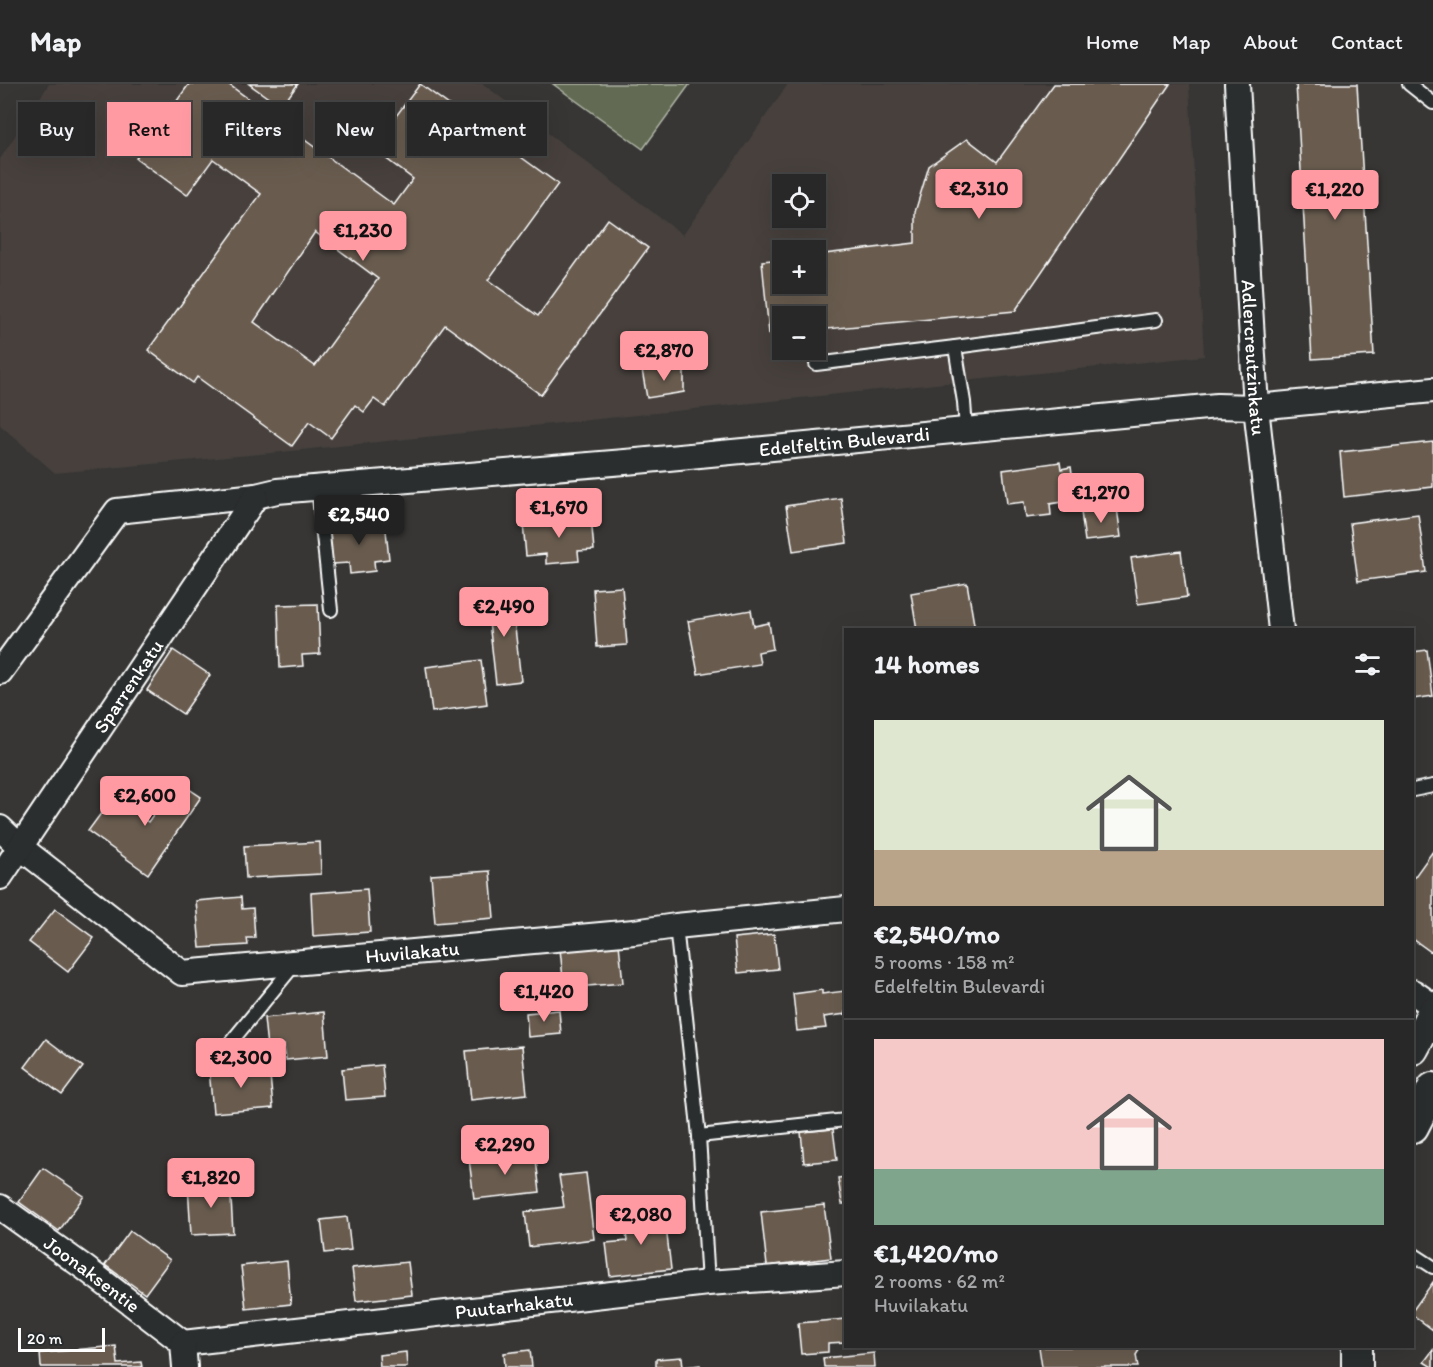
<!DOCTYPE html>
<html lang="en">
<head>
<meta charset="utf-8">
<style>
  body { margin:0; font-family:Itim,sans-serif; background:#313030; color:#f1f3f6; height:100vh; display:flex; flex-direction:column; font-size:22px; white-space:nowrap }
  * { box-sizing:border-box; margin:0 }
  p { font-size:20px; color:#a5a6a8 }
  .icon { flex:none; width:33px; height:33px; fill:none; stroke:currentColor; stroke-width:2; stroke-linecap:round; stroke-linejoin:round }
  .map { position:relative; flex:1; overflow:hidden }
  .panel { position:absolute; left:844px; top:544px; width:570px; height:720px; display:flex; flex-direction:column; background:#292828; border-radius:0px; box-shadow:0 6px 24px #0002,0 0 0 2px #454445 }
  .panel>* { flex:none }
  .top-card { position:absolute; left:18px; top:18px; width:570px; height:54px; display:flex; gap:12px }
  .controls { position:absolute; left:772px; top:90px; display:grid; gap:12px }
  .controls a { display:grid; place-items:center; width:54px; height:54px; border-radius:0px; background:#292828; box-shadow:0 6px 24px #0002,0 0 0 2px #454445; font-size:30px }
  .scale { position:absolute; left:18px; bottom:15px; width:87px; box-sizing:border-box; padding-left:6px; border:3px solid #fff; border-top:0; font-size:16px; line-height:21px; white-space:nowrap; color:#fff; -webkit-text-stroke:4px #2a2d2e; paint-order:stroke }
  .price { position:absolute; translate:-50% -51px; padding:0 14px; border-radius:6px; background:#ff9aa2; color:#111; font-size:20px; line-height:39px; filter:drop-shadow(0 2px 3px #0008) }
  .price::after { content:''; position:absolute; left:50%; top:36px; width:18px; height:14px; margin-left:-9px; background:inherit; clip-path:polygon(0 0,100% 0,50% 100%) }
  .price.on { background:#222; color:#fff }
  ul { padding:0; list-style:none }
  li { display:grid; align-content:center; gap:12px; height:318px; padding:0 30px }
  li+li { border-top:2px solid #454445 }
  li span { display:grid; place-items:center; height:186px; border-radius:0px; color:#555 }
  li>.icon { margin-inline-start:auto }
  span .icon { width:108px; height:108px; fill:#fffc; stroke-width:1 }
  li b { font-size:26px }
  h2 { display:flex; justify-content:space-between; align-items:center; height:72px; padding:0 30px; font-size:26px }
  .tag { padding:0 21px; border-radius:0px; background:#292828; box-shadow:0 6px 24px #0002,0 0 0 2px #454445; font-size:21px; line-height:54px }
  .tag.on { background:#ff9aa2; color:#111 }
  header { display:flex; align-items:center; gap:36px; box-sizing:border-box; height:84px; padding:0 30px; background:#292828; border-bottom:2px solid #454445 }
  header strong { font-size:28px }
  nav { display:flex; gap:33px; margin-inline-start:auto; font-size:21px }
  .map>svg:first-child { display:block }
</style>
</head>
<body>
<header>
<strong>Map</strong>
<nav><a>Home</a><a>Map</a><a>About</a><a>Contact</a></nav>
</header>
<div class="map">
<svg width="1433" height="1283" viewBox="0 0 1433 1283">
  <rect width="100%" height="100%" fill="#373635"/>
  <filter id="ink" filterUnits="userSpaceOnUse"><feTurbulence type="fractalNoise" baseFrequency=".0167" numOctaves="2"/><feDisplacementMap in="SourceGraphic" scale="12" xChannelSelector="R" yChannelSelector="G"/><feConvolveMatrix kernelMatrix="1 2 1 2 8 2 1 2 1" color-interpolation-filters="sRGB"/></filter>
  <g filter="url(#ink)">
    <!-- built -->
    <path fill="#46413d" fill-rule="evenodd" d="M49 0H483L683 151 788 0H1189L1204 272 282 368 55 389 0 341V75ZM783 100H816V134H783ZM783 166H816V200H783ZM783 232H816V266H783Z"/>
    <!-- green -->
    <path fill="#626b52" stroke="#b0b5a8" stroke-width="1.5" d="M553 0H690L643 65Z"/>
    <!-- building -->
    <g fill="#695b50" stroke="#fff" stroke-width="1.5" fill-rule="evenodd">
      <path d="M189 0H228L394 121 413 95 372 64 420 0 558 100 488 196 538 232 608 135 648 164 541 311 445 241 385 323 374 315 364 328 355 321 331 354 309 338 292 362 197 293 193 299 148 266 261 110 213 75 187 111 136 74ZM315 148 378 195 315 282 254 238Z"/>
      <path d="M249 0H298L281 23Z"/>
      <path d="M1054 0H1170L1015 227 816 246V232H783V249L769 250 762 177 783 175V200H816V171L915 159V128L929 82 967 55 997 78Z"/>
      <path d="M1296 0H1357L1374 271 1312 275Z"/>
      <path d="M684 284V308L647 314 642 286Z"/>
      <path d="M1433 358V403L1344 413 1340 368Z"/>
      <path d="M1060 378 1061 385 1071 383 1075 411 1062 413 1063 418 1050 420 1051 431 1026 434 1024 418 1007 420 1003 386Z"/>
      <path d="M841 414 847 459 793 467 786 422Z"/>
      <path d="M1117 424 1121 453 1085 457 1081 428Z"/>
      <path d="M1418 430 1426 488 1358 497 1350 439Z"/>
      <path d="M591 433 594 466 578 467 579 477 546 480V470L526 472 523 439Z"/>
      <path d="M385 437 389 475 374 477 375 487 350 490 349 479 333 480 328 443Z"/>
      <path d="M1181 467 1187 513 1138 520 1131 474Z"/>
      <path d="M967 499 975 546H917L911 509Z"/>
      <path d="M622 503 627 561 597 563 593 505Z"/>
      <path d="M511 508 521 597 496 600 486 511Z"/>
      <path d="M318 520 320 570 302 571 303 582 280 584 278 521Z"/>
      <path d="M751 526 754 542 769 539 773 565 758 568 760 580 698 590 688 537Z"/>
      <path d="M173 566 210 591 183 630 147 606Z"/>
      <path d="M1427 566 1433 612 1413 615V568Z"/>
      <path d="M481 576 487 620 432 628 426 583Z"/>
      <path d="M177 697 201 713 148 790 88 747 113 713 148 738Z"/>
      <path d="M320 758 321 790 246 794 244 762Z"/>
      <path d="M1433 767V866L1431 868 1413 855V795Z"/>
      <path d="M490 787 494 834 435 839 431 791Z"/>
      <path d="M367 805 370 848 313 852 311 809Z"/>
      <path d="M241 813 242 825 253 824 255 854H247L248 861 200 864 196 817Z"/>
      <path d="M55 825 94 854 68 888 29 858Z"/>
      <path d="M774 850 778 885 738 889 734 854Z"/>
      <path d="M619 860 623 899 564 904 560 865Z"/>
      <path d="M822 906V910L845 907 846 930 824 933 826 944 797 947 793 910Z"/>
      <path d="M559 926 561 950 528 953 526 929Z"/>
      <path d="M324 928 328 972 286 976 284 961 267 963 264 934Z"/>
      <path d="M46 955 83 983 62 1011 25 983Z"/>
      <path d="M522 962 527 1010 471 1016 466 967Z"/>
      <path d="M269 980 273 1024 213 1029 209 985Z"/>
      <path d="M382 981 385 1013 345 1016 342 985Z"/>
      <path d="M833 1045 837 1076 804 1079 801 1048Z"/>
      <path d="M535 1068 540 1108 474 1115 469 1075Z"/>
      <path d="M43 1084 84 1112 59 1147 19 1118Z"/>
      <path d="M586 1089 594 1155 529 1163 525 1128 564 1123 559 1092Z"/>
      <path d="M846 1093V1120H842L838 1094Z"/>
      <path d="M230 1098 233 1149 191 1151 188 1101Z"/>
      <path d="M824 1121 831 1174 767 1182 761 1128Z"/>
      <path d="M664 1126 671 1185 610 1192 606 1159 627 1157 624 1131Z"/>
      <path d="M347 1133 351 1166 325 1169 321 1136Z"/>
      <path d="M130 1147 170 1176 145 1210 105 1181Z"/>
      <path d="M287 1177 291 1220 246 1225 241 1182Z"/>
      <path d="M408 1178 412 1211 356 1217 352 1184Z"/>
      <path d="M1433 1198V1246L1413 1231V1226Z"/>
      <path d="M846 1235V1258L828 1259V1268L801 1270 798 1239Z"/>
      <path d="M116 1262 118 1280 141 1278 142 1283H41L40 1269Z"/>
      <path d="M1039 1263H1141L1136 1271 1138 1283H1042Z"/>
      <path d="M530 1266 532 1283H505L504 1269Z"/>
      <path d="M1433 1266V1283H1432L1424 1278Z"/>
      <path d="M406 1268 407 1283H380L379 1271Z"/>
      <path d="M874 1269 875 1283H824L823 1274Z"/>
      <path d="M682 1273 683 1283 700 1281V1283H656V1275Z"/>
    </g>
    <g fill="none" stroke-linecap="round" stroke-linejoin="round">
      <defs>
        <g id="service">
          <path d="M1409 0 1433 19"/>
          <path d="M955 263 1156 236"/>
          <path d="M816 280 955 263 964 318 966 345"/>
          <path d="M318 404 331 526"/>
          <path d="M1413 706 1433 702"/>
          <path d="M676 842 699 1052 708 1199"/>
          <path d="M226 964 295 880"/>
          <path d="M699 1052 846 1036"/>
          <path d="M1413 1170 1433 1183"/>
        </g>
        <g id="minor">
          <path id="s1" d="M1237 0 1256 323 1281 546"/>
          <path id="s2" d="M0 588 117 427 256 412 277 407 637 377 1217 322 1256 323 1433 306"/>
          <path id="s3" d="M0 744 20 763 182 889 634 848 676 842 846 825"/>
          <path id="s4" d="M0 793 256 412"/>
          <path d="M1413 908 1433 922"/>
          <path id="s5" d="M0 1123 85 1184 183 1259"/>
          <path id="s6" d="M183 1259 708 1199 846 1189"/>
          <path d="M183 1259 185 1283"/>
        </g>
        <g id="tertiary">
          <path d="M1413 965 1433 928"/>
          <path d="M1413 1043 1433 1004"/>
          <path d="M1357 1283V1263"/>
        </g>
      </defs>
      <!-- service casing -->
      <use href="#service" stroke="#fff" stroke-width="16"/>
      <!-- minor casing -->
      <use href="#minor" stroke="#fff" stroke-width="28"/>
      <!-- tertiary casing -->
      <use href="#tertiary" stroke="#fff" stroke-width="34"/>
      <!-- service -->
      <use href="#service" stroke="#2a2d2e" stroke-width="12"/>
      <!-- minor -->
      <use href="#minor" stroke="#2a2d2e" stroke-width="24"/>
      <!-- tertiary -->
      <use href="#tertiary" stroke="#2a2d2e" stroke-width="30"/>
    </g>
  </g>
  <g text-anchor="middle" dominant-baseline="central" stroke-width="4.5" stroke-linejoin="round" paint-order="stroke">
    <!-- street labels -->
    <g font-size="20" fill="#fff" stroke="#2a2d2e">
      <text stroke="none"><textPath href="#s1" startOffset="274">Adlercreutzinkatu</textPath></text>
      <text stroke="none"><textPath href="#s2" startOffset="930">Edelfeltin Bulevardi</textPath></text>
      <text stroke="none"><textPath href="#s4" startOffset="230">Sparrenkatu</textPath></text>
      <text stroke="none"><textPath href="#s3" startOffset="464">Huvilakatu</textPath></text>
      <text stroke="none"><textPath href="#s5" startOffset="114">Joonaksentie</textPath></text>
      <text stroke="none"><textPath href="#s6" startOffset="333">Puutarhakatu</textPath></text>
    </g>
  </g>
</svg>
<div class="controls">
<a><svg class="icon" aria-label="locate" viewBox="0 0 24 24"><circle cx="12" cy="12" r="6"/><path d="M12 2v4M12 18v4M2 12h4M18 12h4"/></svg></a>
<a>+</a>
<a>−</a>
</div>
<div class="scale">20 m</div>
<b class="price" style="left:979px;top:136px">€2,310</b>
<b class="price" style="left:1335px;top:137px">€1,220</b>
<b class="price" style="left:363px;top:178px">€1,230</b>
<b class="price" style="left:664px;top:298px">€2,870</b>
<b class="price" style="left:1101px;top:440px">€1,270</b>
<b class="price" style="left:559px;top:455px">€1,670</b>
<b class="price on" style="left:359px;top:462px">€2,540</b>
<b class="price" style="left:504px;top:554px">€2,490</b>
<b class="price" style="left:145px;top:743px">€2,600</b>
<b class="price" style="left:544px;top:939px">€1,420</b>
<b class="price" style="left:241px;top:1005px">€2,300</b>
<b class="price" style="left:505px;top:1092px">€2,290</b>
<b class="price" style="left:211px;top:1125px">€1,820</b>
<b class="price" style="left:641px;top:1162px">€2,080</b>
<div class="top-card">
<a class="tag">Buy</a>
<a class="tag on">Rent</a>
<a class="tag">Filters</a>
<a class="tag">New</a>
<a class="tag">Apartment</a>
</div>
<section class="panel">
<h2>14 homes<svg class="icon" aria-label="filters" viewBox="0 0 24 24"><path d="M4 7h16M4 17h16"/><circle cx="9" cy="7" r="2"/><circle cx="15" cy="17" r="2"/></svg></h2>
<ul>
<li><span style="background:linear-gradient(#dfe7d0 70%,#b9a48a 0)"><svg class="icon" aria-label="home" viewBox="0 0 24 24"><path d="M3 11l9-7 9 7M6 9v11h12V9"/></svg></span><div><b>€2,540/mo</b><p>5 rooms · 158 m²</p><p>Edelfeltin Bulevardi</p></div></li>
<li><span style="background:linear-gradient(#f6c9c9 70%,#7fa58c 0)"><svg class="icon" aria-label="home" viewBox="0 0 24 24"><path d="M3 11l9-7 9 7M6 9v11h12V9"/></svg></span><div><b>€1,420/mo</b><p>2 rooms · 62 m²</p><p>Huvilakatu</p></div></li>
</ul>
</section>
</div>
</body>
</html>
